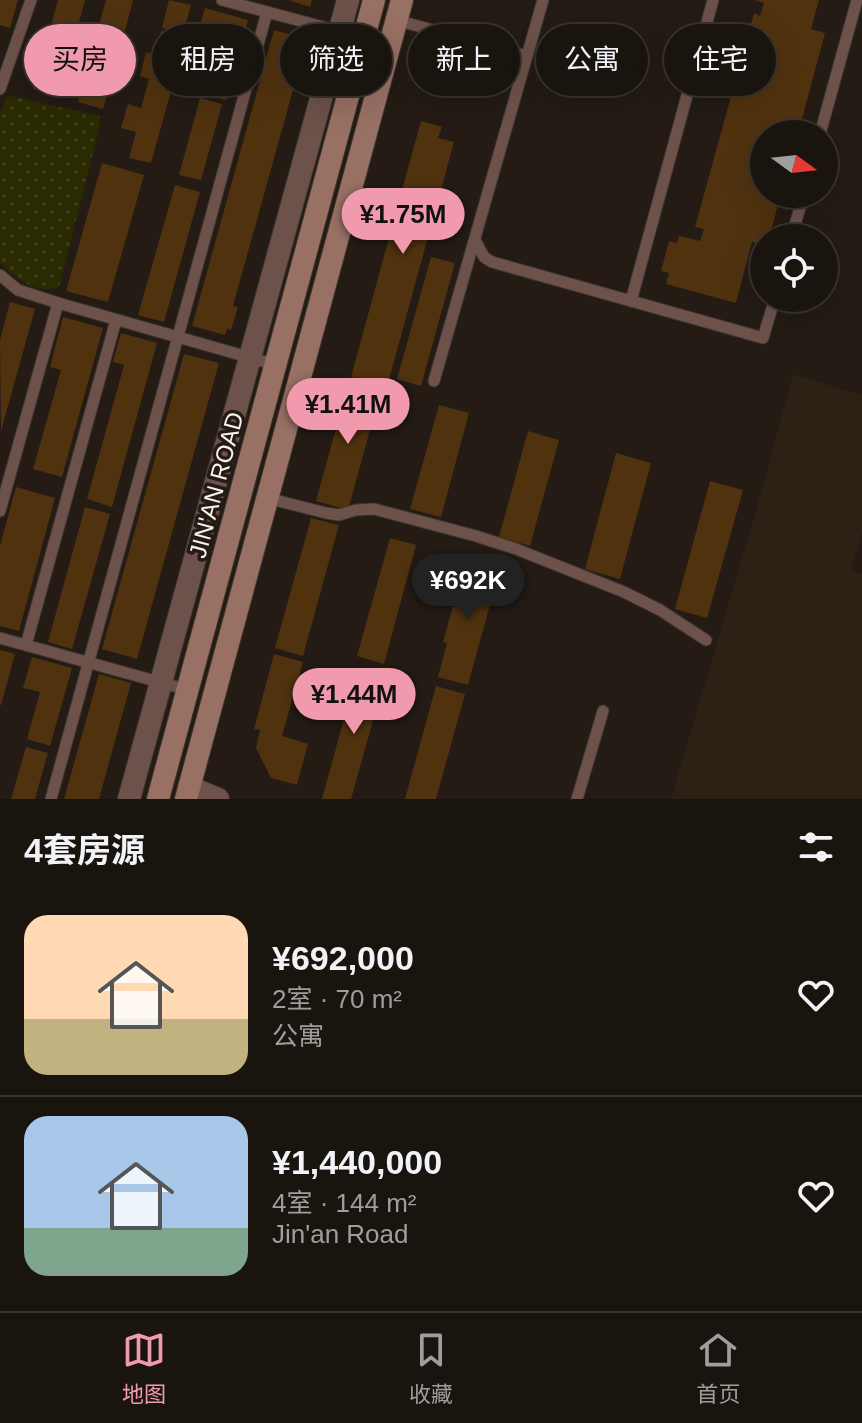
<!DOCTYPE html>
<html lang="zh">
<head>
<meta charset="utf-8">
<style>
  body { margin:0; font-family:Arial,"Noto Sans SC",sans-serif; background:#27211d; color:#f1f3f6; height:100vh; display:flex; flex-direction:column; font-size:30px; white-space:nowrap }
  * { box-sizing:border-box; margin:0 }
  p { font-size:26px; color:#9f9e9e }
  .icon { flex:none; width:44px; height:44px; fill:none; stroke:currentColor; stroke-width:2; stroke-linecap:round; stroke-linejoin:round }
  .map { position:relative; height:799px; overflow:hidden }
  .sheet { display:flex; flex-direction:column; background:#1a140f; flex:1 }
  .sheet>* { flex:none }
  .guide { position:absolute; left:24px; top:24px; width:814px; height:72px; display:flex; gap:16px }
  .needle { width:52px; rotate:105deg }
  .fabs { position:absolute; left:750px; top:120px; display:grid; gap:16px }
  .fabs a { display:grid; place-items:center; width:88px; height:88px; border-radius:50%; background:#1a140f; box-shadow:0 8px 32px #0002,0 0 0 2px #38332f; font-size:40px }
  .price { position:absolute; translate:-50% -68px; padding:0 18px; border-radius:28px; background:#f29aad; color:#111; font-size:26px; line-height:52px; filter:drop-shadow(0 2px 4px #0008) }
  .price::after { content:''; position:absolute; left:50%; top:48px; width:24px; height:18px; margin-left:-12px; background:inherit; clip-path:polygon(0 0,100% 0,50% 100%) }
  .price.on { background:#222; color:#fff }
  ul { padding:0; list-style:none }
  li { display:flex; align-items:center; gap:24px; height:200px; padding:0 24px }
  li+li { border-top:2px solid #38332f }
  li span { display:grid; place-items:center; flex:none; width:224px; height:160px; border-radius:24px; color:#555 }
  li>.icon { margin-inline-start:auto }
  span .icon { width:96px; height:96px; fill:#fffc; stroke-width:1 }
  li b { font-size:34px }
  h2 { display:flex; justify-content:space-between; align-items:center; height:96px; padding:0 24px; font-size:34px }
  .tag { padding:0 28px; border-radius:36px; background:#1a140f; box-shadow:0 8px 32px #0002,0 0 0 2px #38332f; font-size:28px; line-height:72px }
  .tag.on { background:#f29aad; color:#111 }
  .dock { display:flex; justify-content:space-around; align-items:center; height:112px; border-top:2px solid #38332f; background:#1a140f; font-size:22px; color:#9f9e9e }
  .dock a { display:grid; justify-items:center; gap:4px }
  .dock .on { color:#f29aad }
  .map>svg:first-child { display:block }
</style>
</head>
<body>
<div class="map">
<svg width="862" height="799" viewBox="0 0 862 799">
  <defs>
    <pattern id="park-dots" width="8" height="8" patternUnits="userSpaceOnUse" patternTransform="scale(2)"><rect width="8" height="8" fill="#2a2b00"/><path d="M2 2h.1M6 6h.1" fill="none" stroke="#3f4019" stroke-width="1.8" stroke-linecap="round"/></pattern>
  </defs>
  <rect width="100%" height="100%" fill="#231b14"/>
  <!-- built -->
  <path fill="#2d2115" d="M793 374 862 395V533L850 569 862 574V799H671L762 490Z"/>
  <!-- park -->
  <path fill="url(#park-dots)" d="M11 96 100 116 98 133 59 287C36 295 14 278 0 262V113L7 97Z"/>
  <!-- building -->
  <g fill="#50320f">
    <path d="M0 0H18L10 28 0 25Z"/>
    <path d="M58 0H85L76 33 51 26Z"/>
    <path d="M106 0H133L121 46 95 39Z"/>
    <path d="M169 0 191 5 183 33 162 28Z"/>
    <path d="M289 0H312L310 7Z"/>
    <path d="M755 0H819L811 29 825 33 798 134H764V194H781L769 238H764V245L752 242 736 303 666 284 669 273 661 271 669 241 677 243 679 236 700 241 704 229 695 227 754 13 760 16 764 3Z"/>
    <path d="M205 8 248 20 226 100 201 93 215 41 197 36Z"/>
    <path d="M274 30 307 39 305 48 309 49 303 73 298 72 233 306 238 307 231 330 227 329 225 335 192 326Z"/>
    <path d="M161 31 186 37 151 163 129 158 136 132 121 128 128 104 141 108 149 79 140 76 146 52 155 55Z"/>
    <path d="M48 35 73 42 58 96 33 89Z"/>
    <path d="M93 48 118 55 103 109 78 102Z"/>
    <path d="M200 98 222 104 201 180 179 175Z"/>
    <path d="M421 121 442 127 438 138 454 142 387 387 351 377Z"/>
    <path d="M102 163 144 175 108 302 66 291Z"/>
    <path d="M175 185 200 192 164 322 138 315Z"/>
    <path d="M431 257 455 263 421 386 397 379Z"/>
    <path d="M10 302 35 309 1 431 0 340Z"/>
    <path d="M63 317 103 328 62 477 33 469 61 370 50 367Z"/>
    <path d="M121 333 157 343 112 507 87 499 124 365 113 362Z"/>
    <path d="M184 354 219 363 137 659 102 649Z"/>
    <path d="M349 381 381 390 348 510 316 501Z"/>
    <path d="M439 405 469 413 441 517 410 509Z"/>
    <path d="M528 431 559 440 530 546 499 537Z"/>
    <path d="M616 453 651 463 620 579 585 569Z"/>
    <path d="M710 481 743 490 707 618 675 609Z"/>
    <path d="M16 487 55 498 19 631 0 626V546Z"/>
    <path d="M85 507 110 514 72 649 48 642Z"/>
    <path d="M311 518 339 525 303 656 275 648Z"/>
    <path d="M390 538 416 545 384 664 357 656Z"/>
    <path d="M470 560 500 568 468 685 438 677 447 643 443 642 453 606 456 607 461 594 457 592 463 570 467 571Z"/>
    <path d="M0 650 15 654 1 705H0Z"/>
    <path d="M274 654 303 662 282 736 308 744 297 785 271 778 256 748 260 730 254 729Z"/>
    <path d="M32 657 72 668 50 746 27 739 40 692 23 688Z"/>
    <path d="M357 671 385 678 351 799H322Z"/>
    <path d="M99 674 131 683 99 799H64Z"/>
    <path d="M436 686 465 694 436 799H405Z"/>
    <path d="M26 747 48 753 35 799H11Z"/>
  </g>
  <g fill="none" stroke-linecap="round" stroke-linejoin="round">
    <defs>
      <g id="service">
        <path d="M222 0 342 32"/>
        <path d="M396 20 527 56"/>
        <path d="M0 89 31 0"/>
        <path d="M820 134 857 0"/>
        <path d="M791 238 804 194"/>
        <path d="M475 240 484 257 492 262 763 338 775 298"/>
        <path d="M0 275 18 290 58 303 276 365"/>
        <path d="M631 301 713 0"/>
        <path d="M434 381 543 0"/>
        <path d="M267 498 326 513 339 515 356 510 374 509 476 536 516 549 624 592 660 610 706 640"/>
        <path d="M0 511 58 303"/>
        <path d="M0 638 188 690"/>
        <path d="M26 645 116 320"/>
        <path d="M51 799 267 12"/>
        <path d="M577 799 603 711"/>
      </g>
      <g id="minor">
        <path d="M189 787 218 799"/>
        <path d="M129 799 348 0"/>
      </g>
      <g id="secondary">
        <path d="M158 799 374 0"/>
        <path d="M186 799 402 0"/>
      </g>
    </defs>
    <!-- service casing -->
    <use href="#service" stroke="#3d352e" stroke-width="13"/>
    <!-- minor casing -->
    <use href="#minor" stroke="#3d352e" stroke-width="24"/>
    <!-- secondary casing -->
    <use href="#secondary" stroke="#3d352e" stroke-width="24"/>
    <!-- service -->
    <use href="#service" stroke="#6c524a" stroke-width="11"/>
    <!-- minor -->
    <use href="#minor" stroke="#6c524a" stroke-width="22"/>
    <!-- secondary -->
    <use href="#secondary" stroke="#987064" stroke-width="22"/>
  </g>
  <g text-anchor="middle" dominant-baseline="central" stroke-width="7" stroke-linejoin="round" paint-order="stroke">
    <!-- street labels -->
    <g font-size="24" fill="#f8f3ed" stroke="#231b14">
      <text transform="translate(216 485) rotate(-75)">JIN'AN ROAD</text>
    </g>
  </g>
</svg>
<div class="fabs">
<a><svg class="needle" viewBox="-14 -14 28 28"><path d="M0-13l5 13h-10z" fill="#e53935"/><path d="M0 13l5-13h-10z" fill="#9f9e9e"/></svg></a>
<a><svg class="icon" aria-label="locate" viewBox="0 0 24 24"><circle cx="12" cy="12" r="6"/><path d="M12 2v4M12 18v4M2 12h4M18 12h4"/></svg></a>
</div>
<b class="price" style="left:403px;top:256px">¥1.75M</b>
<b class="price" style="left:348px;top:446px">¥1.41M</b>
<b class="price on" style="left:468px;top:622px">¥692K</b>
<b class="price" style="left:354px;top:736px">¥1.44M</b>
<div class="guide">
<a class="tag on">买房</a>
<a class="tag">租房</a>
<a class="tag">筛选</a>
<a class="tag">新上</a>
<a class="tag">公寓</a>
<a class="tag">住宅</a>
</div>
</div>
<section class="sheet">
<h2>4套房源<svg class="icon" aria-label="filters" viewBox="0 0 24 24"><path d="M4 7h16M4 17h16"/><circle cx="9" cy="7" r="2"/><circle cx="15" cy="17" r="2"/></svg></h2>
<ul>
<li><span style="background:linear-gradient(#ffd9b3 65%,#c2b280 0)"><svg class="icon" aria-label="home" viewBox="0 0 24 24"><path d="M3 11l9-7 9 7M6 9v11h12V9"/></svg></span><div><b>¥692,000</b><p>2室 · 70 m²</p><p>公寓</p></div><svg class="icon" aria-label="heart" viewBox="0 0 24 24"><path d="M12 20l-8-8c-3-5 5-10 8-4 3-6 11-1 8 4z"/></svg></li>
<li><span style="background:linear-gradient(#a9c7e8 70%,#7fa58c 0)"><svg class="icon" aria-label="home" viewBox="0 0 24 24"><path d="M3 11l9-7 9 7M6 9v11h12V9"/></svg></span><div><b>¥1,440,000</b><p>4室 · 144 m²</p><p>Jin'an Road</p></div><svg class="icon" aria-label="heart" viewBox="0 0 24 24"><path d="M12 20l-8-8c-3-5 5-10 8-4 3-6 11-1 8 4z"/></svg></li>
</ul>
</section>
<nav class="dock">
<a class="on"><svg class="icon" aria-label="map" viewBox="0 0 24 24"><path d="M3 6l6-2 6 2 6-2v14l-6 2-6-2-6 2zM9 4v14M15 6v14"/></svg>地图</a>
<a><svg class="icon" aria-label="saved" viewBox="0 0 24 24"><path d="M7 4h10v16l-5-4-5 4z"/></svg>收藏</a>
<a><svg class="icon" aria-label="home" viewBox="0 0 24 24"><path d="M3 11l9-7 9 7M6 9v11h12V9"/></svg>首页</a>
</nav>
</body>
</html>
